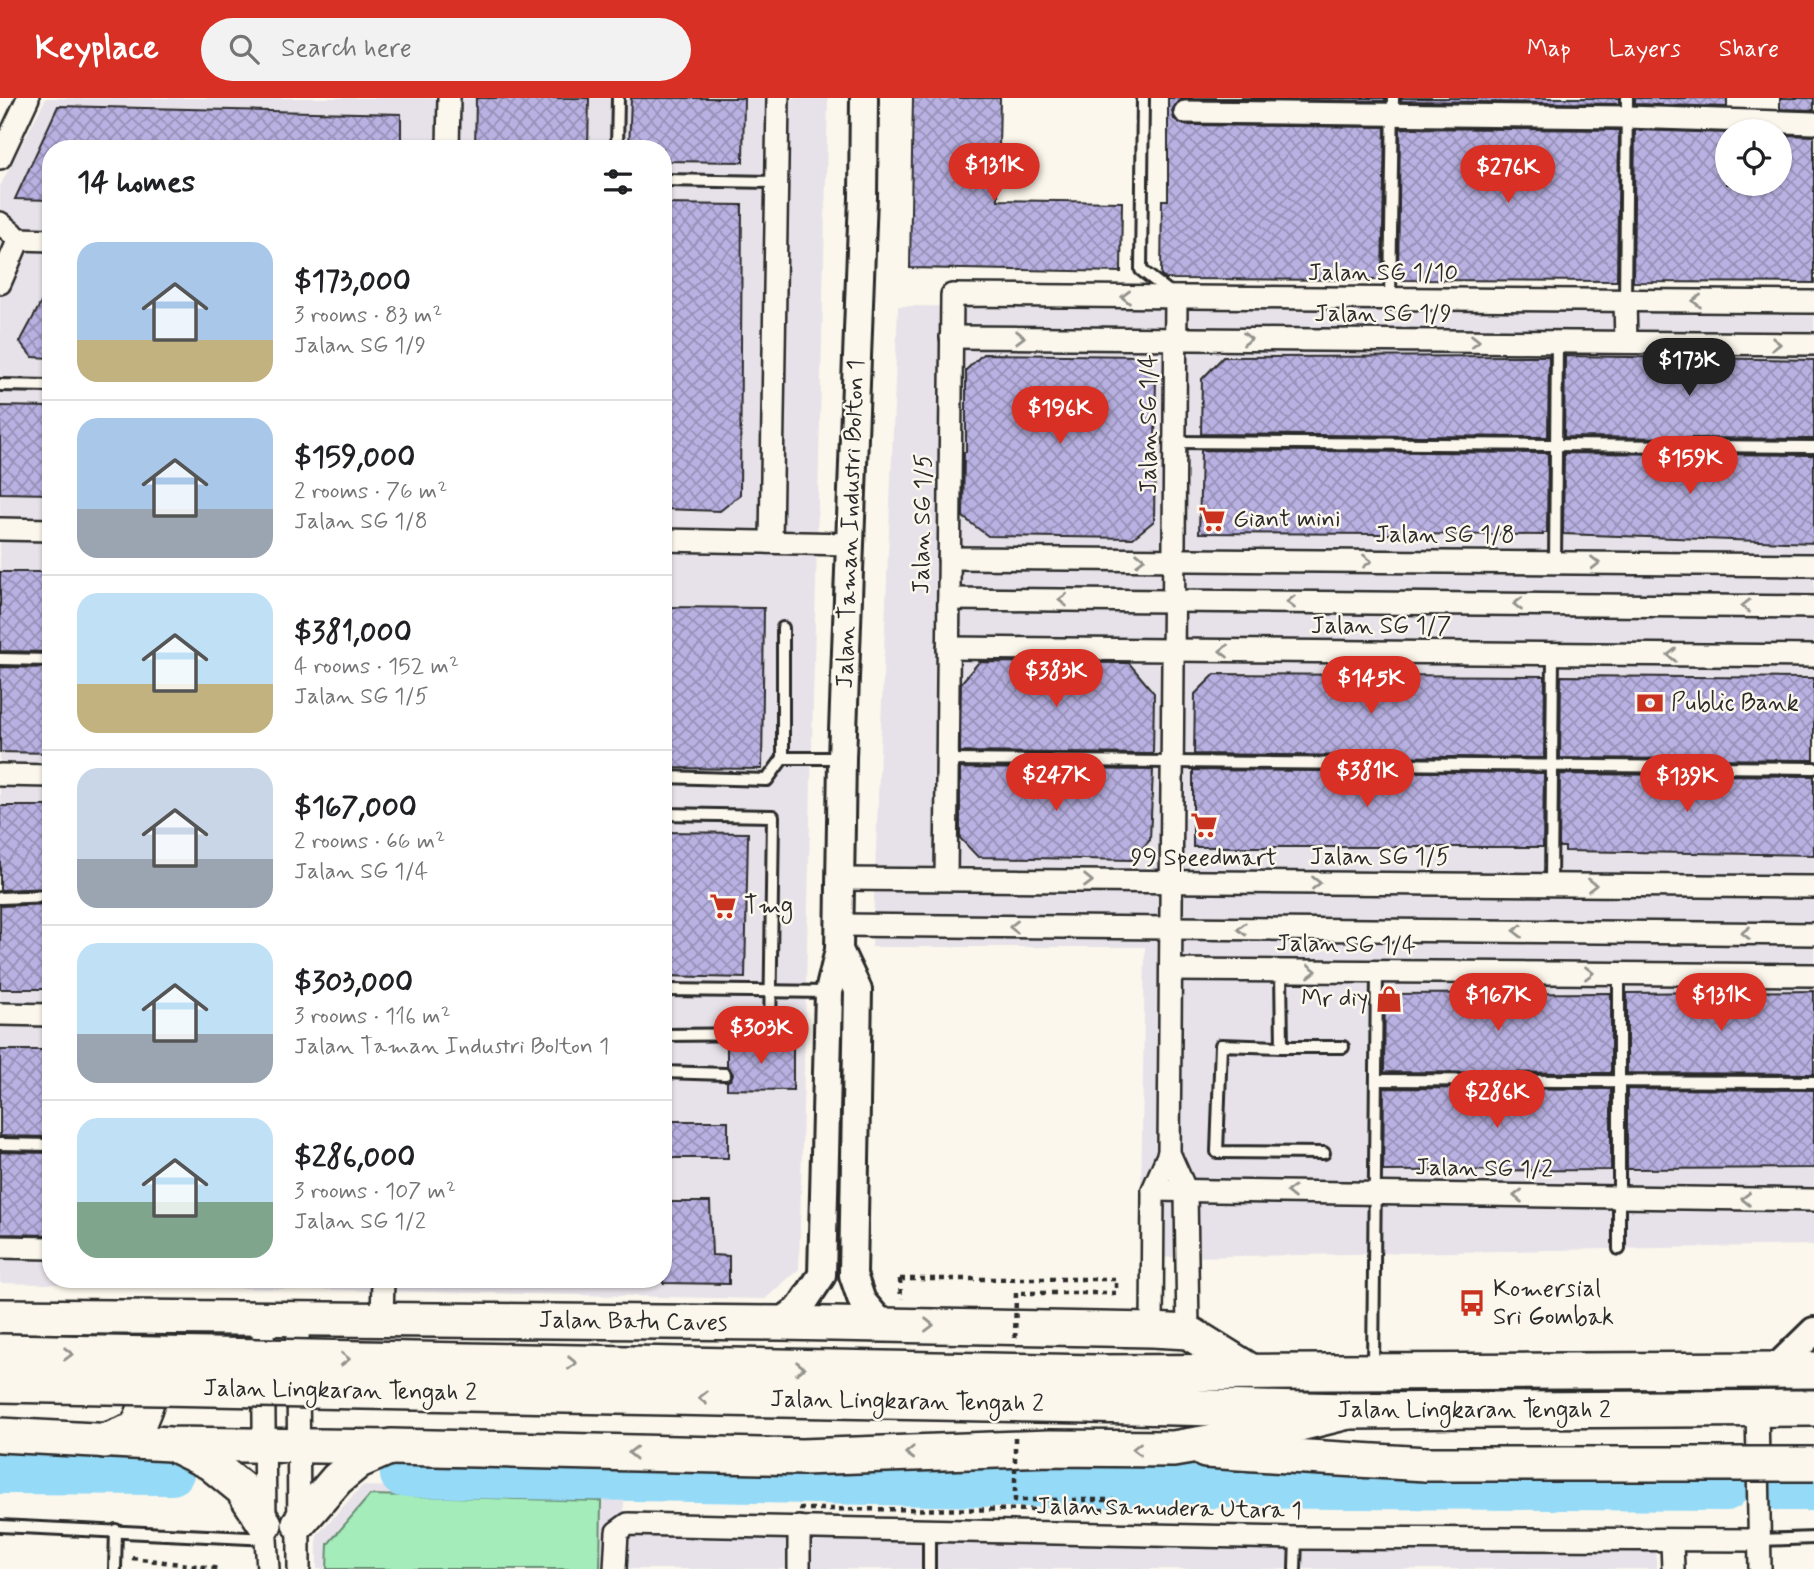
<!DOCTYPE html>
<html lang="en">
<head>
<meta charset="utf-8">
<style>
  body { margin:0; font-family:Mynerve,sans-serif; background:#f2f2f2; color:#202124; height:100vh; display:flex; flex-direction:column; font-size:26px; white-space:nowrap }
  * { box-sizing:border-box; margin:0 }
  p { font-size:23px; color:#757577 }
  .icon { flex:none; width:38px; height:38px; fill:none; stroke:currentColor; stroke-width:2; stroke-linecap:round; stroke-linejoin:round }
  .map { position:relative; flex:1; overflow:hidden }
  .details { position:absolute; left:42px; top:42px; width:630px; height:1148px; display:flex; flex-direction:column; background:#fff; border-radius:28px; box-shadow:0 2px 5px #0004 }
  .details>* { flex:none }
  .fabs { position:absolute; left:1715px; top:21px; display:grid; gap:14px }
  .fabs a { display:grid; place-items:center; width:77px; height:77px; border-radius:50%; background:#fff; box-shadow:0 2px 5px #0004; font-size:35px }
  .price { position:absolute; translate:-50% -60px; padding:0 16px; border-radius:24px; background:#d93025; color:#fff; font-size:23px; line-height:46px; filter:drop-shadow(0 2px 4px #0008) }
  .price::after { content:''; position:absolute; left:50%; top:42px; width:21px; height:16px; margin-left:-10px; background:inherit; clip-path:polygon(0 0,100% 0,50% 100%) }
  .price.selected { background:#222; color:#fff }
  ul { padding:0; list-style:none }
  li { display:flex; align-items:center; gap:21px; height:175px; padding:0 35px }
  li+li { border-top:2px solid #e0e0e0 }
  li span { display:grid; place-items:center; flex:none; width:196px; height:140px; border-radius:21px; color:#555 }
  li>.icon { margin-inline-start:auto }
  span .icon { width:84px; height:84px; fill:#fffc; stroke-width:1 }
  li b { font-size:30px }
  h2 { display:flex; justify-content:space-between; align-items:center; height:84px; padding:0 35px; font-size:30px }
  header { display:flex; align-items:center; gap:42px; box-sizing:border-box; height:98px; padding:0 35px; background:#d93025; color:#fff }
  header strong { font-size:33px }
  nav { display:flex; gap:38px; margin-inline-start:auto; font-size:24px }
  .search { width:490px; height:63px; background:#f2f2f2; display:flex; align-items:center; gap:18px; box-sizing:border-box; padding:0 24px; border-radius:38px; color:#757577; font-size:26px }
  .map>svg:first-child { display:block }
</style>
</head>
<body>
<header>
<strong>Keyplace</strong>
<div class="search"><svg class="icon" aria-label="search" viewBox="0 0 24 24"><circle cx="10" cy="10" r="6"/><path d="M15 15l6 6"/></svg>Search here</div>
<nav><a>Map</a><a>Layers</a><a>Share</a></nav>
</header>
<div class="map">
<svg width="1814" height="1471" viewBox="0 0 1814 1471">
  <defs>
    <pattern id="building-cross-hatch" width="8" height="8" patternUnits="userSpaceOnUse" patternTransform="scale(1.75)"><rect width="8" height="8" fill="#b9b1e2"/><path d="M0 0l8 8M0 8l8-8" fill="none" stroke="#9790b7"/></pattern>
  </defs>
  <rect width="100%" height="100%" fill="#fbf7ec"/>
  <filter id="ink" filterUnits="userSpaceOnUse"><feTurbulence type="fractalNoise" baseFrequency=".0143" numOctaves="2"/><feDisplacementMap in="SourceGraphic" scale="14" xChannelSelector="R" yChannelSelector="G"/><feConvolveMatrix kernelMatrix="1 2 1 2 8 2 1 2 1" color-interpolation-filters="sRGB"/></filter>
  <g filter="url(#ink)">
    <!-- built -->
    <g fill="#e7e2e9" fill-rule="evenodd">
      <path d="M46 0H828L799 1171 765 1201 0 1185V88ZM51 51H663V1181H51Z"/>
      <path d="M898 208 1814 214V1147L1140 1160 1145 849H872Z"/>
      <path d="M362 1388 624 1394V1435L1656 1452V1471H317V1437Z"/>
    </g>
    <!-- green -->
    <path fill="#a4ecba" stroke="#688c72" stroke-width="2" d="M370 1397 601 1403 600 1471H327L328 1446Z"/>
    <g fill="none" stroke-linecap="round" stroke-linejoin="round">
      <!-- river -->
      <g stroke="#95daf7" stroke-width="44">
        <path d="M0 1374 172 1375"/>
        <path d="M402 1377 995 1387 1726 1391"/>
        <path d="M1781 1391H1814"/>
      </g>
    </g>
    <!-- building -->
    <g fill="url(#building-cross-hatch)" stroke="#2b2b2b" stroke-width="2">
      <path d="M476 0H589L588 51H475Z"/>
      <path d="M631 0H744L743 64 663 63V51H629Z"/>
      <path d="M913 0H1000L998 102 1122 104 1121 174 910 170Z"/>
      <path d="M1168 0H1385V3L1185 1 1178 3 1172 13 1174 21 1185 27 1385 29 1382 182 1166 181 1161 178 1162 102H1168Z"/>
      <path d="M1401 0H1619V6L1401 3Z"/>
      <path d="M1635 0H1727V9L1635 6Z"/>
      <path d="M1780 0H1814V12L1780 11Z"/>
      <path d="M58 8 401 16V51H51V102L15 101Z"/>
      <path d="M1400 30 1619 32 1617 183 1398 182Z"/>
      <path d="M1635 32 1727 35V86H1780V37L1814 38V185L1633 184Z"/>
      <path d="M663 106 742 107 740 397 720 413 663 411Z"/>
      <path d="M51 186V260L32 259 20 244Z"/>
      <path d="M983 256 1141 258 1156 276 1154 423 1133 440 988 438 963 419 964 354H966V272Z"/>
      <path d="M1541 258H1549L1548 339 1201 336 1202 281 1223 259Z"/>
      <path d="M1565 258 1814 262V341L1564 339Z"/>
      <path d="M0 308 51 309V396L0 395Z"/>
      <path d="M1201 352 1548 355 1547 435H1543V437L1199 435Z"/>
      <path d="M1564 355 1814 357V445L1563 436Z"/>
      <path d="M0 474H51V554L0 553Z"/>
      <path d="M663 509 764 510 762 671 663 670Z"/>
      <path d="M979 564 1129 565 1154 595 1153 656 960 654 961 585Z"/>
      <path d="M0 569 51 570V655L0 654Z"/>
      <path d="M1215 576 1545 578 1544 660 1194 656 1195 596Z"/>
      <path d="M1561 578 1814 580V662L1560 660Z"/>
      <path d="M960 670 1153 672 1150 742 1132 762 978 759 960 740Z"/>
      <path d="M1193 672 1544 675 1543 749H1193Z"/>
      <path d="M1560 676 1814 678V757L1565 753V749H1559Z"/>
      <path d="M0 708H51V790L0 792Z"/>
      <path d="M663 734 748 735 745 880 663 878Z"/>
      <path d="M51 806V891H0V808Z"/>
      <path d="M1814 893V976L1627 975V895Z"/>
      <path d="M1611 895V975L1384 974 1385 896Z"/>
      <path d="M727 944 793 945V992L727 991V984L731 981 733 976 727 968Z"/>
      <path d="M0 952H51V1039L0 1038Z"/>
      <path d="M1384 990 1611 991V1072L1383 1073Z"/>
      <path d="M1627 991 1814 992V1070L1627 1071Z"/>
      <rect x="663" y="1023" width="65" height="37"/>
      <path d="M0 1054 51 1055V1137L0 1136Z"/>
      <path d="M663 1104H710L712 1157 729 1158V1186L663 1185Z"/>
    </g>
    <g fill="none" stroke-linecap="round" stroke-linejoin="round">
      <defs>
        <g id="service">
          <path d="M1143 0 1141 172 1172 196"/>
          <path d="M617 51 618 0"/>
          <path d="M663 82 777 84"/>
          <path d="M1390 201 1393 0"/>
          <path d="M1625 203 1627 0"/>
          <path d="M0 287 51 288"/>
          <path d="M1175 344 1814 349"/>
          <path d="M1555 464 1557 244"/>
          <path d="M0 561 51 562"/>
          <path d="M783 660V530"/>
          <path d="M948 662 1814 670"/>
          <path d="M663 679 767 682 783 660H842"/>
          <path d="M663 716 773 718 770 936 663 937"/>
          <path d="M1551 787 1553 556"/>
          <path d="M0 800 51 798"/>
          <path d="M1281 873 1282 949H1343"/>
          <path d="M1619 876V1151"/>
          <path d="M663 892 829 894"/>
          <path d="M1282 949 1221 947 1217 1054 1324 1055"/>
          <path d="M663 974 725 976"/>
          <path d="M1376 982 1814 984"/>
          <path d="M0 1046 51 1047"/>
          <path d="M1373 1268 1377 874"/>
          <path d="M0 1428 267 1441"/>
          <path d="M1760 1442 1814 1440"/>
          <path d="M115 1471 116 1432"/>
          <path d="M929 1471V1433"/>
          <path d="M1295 1471 1296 1440"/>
        </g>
        <g id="minor">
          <path d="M1185 14 1627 19 1814 25"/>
          <path d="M448 51 449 0"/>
          <path d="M0 60 28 0"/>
          <path d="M0 125 19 141"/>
          <path d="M19 141 51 142"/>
          <path d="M0 185 19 141"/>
          <path d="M1176 200 1169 1055 1186 1093 1188 1234"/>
          <path d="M1625 203 1626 244"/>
          <path d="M951 239 1814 246"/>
          <path d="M0 431 51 432"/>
          <path d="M663 442 851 446"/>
          <path d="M771 444 778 0"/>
          <path d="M949 460 1814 467"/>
          <path d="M949 501 1814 509"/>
          <path d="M948 550 1814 558"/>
          <path d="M0 677 51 678"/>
          <path d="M839 781 1814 789"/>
          <path d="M946 781 952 197 1814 204"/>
          <path d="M839 827 1814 836"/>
          <path d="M1171 872 1814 877"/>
          <path d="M0 916 51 917"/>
          <path d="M1153 1092 1814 1102"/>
          <path d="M0 1149 51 1150"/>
          <path d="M263 1220 265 1426 268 1471"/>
          <path d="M298 1220 299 1471"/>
          <path d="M382 1221 383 1181"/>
          <path d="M1152 1232 1153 1092 1169 1055"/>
          <path d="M1757 1310 1760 1471"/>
          <path d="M1672 1443 1673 1471"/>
          <path d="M615 1471 617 1434 628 1426 1296 1440 1760 1442"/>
          <path d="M799 1471V1429"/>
        </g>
        <g id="tertiary">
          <path d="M839 852 858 892 853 1177 862 1203 882 1226"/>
          <path d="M780 1225 800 1210 822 1177 829 894 839 852 842 660 863 99 864 0"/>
          <path d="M1773 1273 1814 1233"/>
        </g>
        <g id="primary">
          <path d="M0 1218 780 1225 1152 1232 1188 1234 1254 1275"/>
          <path d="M0 1337 170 1346 391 1349"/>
          <path d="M104 1343 136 1331C149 1304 153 1292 146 1262"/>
          <path d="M177 1349 210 1365 242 1391 265 1426"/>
          <path d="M1205 1353 1426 1366"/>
          <path d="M299 1425 337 1381 359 1363 389 1350"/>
        </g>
        <g id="trunk">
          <path d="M1096 1275 1814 1272"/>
          <path d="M1090 1307 1348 1313 1814 1310"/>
          <path d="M391 1349 802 1359 1050 1350 1173 1351 1239 1340 1348 1313"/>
        </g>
      </defs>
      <!-- service casing -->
      <use href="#service" stroke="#2b2b2b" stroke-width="16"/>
      <!-- minor casing -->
      <use href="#minor" stroke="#2b2b2b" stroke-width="26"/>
      <!-- tertiary casing -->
      <use href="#tertiary" stroke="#2b2b2b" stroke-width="32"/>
      <!-- primary casing -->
      <use href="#primary" stroke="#2b2b2b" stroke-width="38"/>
      <!-- trunk casing -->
      <use href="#trunk" stroke="#2b2b2b" stroke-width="40"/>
      <!-- path -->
      <g stroke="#2b2b2b" stroke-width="4.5" stroke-dasharray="5 5" stroke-linecap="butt">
        <path d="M900 1181 901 1201"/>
        <path d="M132 1460 221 1471"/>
      </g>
      <!-- service -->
      <use href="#service" stroke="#fbf7ec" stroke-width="10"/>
      <!-- minor -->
      <use href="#minor" stroke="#fbf7ec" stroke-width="21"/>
      <!-- tertiary -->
      <use href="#tertiary" stroke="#fbf7ec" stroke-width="26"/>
      <!-- primary -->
      <use href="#primary" stroke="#fbf7ec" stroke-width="33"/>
      <!-- trunk -->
      <use href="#trunk" stroke="#fbf7ec" stroke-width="35"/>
      <defs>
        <path id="primary-bridge" d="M1426 1366H1814"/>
        <g id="trunk-bridge">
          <path d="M0 1254 1096 1275"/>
          <path d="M0 1286 1090 1307"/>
        </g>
      </defs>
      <!-- primary-bridge casing -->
      <use href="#primary-bridge" stroke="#2b2b2b" stroke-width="38" stroke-linecap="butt"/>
      <!-- trunk-bridge casing -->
      <use href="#trunk-bridge" stroke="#2b2b2b" stroke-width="40" stroke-linecap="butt"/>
      <!-- path-bridge -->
      <g stroke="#2b2b2b" stroke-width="4.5" stroke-dasharray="5 5" stroke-linecap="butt">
        <path d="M900 1181H1116V1195H1016L1015 1245"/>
        <path d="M799 1411 1113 1412V1402H1015V1334"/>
      </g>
      <!-- primary-bridge -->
      <use href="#primary-bridge" stroke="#fbf7ec" stroke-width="33"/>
      <!-- trunk-bridge -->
      <use href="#trunk-bridge" stroke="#fbf7ec" stroke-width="35"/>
    </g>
    <!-- one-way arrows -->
    <defs><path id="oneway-chevron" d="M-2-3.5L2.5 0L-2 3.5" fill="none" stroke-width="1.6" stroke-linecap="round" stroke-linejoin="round" transform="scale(1.75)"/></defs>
    <g stroke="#93918c">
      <use href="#oneway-chevron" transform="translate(1126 199) rotate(-179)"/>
      <use href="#oneway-chevron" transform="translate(1697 203) rotate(-179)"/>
      <use href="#oneway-chevron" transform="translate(1020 239) rotate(1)"/>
      <use href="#oneway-chevron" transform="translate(1247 241)"/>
      <use href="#oneway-chevron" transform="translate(1475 243)"/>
      <use href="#oneway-chevron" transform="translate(1776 246) rotate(1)"/>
      <use href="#oneway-chevron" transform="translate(1140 461) rotate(1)"/>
      <use href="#oneway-chevron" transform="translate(1367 463)"/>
      <use href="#oneway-chevron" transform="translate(1595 465)"/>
      <use href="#oneway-chevron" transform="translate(1063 502) rotate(-179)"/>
      <use href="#oneway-chevron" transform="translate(1291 504) rotate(-180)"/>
      <use href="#oneway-chevron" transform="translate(1518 506) rotate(-180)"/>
      <use href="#oneway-chevron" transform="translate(1746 508) rotate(-180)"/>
      <use href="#oneway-chevron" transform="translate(1224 553) rotate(-180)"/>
      <use href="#oneway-chevron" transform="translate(1672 557) rotate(-180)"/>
      <use href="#oneway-chevron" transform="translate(1088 783) rotate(1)"/>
      <use href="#oneway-chevron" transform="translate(1316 785)"/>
      <use href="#oneway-chevron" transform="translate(1592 787)"/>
      <use href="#oneway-chevron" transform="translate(1014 829) rotate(-180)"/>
      <use href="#oneway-chevron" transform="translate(1242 831) rotate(-180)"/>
      <use href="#oneway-chevron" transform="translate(1518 833) rotate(-180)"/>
      <use href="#oneway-chevron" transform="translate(1746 835) rotate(-180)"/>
      <use href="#oneway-chevron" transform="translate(1312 873)"/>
      <use href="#oneway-chevron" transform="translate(1589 875)"/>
      <use href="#oneway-chevron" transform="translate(1291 1094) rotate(-179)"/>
      <use href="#oneway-chevron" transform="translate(1518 1098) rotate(-179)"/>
      <use href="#oneway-chevron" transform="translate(1746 1101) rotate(-179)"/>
      <use href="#oneway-chevron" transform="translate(929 1227) rotate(1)"/>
      <use href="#oneway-chevron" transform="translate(68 1256) rotate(1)"/>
      <use href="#oneway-chevron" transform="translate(345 1261) rotate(1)"/>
      <use href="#oneway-chevron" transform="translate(572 1265) rotate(1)"/>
      <use href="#oneway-chevron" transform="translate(800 1270) rotate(1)"/>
      <use href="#oneway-chevron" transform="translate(703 1300) rotate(-179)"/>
      <use href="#oneway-chevron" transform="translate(1137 1351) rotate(-180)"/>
      <use href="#oneway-chevron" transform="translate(633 1355) rotate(-179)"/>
      <use href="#oneway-chevron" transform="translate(910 1355) rotate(178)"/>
    </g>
  </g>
  <!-- icons -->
  <defs>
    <symbol id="supermarket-bare" viewBox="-9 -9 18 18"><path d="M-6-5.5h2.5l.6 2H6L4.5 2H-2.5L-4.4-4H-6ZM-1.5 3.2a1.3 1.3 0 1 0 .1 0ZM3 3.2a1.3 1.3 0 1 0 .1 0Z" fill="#c8321e" stroke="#fbf7ec" stroke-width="2.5" paint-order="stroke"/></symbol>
    <symbol id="bank-bare" viewBox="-9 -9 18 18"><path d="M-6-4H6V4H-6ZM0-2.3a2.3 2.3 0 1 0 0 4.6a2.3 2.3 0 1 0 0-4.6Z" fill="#c8321e" stroke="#fbf7ec" stroke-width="2.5" paint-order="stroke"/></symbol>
    <symbol id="shop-bare" viewBox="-9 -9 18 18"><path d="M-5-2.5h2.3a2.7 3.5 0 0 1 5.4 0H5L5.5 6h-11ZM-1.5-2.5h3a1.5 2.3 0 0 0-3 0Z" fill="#c8321e" stroke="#fbf7ec" stroke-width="2.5" paint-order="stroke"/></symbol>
    <symbol id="bus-bare" viewBox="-9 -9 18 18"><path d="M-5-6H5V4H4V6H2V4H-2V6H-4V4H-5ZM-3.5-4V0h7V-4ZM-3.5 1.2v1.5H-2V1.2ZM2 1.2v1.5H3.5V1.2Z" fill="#c8321e" stroke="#fbf7ec" stroke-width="2.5" paint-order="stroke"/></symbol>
  </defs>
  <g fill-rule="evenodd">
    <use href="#supermarket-bare" x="1193" y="402" width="38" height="38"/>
    <use href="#bank-bare" x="1631" y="586" width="38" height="38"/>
    <use href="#supermarket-bare" x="1185" y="708" width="38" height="38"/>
    <use href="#supermarket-bare" x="704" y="789" width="38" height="38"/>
    <use href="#shop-bare" x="1370" y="882" width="38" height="38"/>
    <use href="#bus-bare" x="1453" y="1186" width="38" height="38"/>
  </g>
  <g text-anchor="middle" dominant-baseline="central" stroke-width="5" stroke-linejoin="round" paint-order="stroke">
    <!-- street labels -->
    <g font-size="24" fill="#2b2b2b" stroke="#fbf7ec">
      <text x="1383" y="175">Jalan SG 1/10</text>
      <text x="1383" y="216">Jalan SG 1/9</text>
      <text transform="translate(1149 326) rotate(-90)">Jalan SG 1/4</text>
      <text transform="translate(851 426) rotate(-88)">Jalan Taman Industri Bolton 1</text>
      <text transform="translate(923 426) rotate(-89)">Jalan SG 1/5</text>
      <text x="1445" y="437">Jalan SG 1/8</text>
      <text x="1381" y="528">Jalan SG 1/7</text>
      <text x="1380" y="759">Jalan SG 1/5</text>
      <text transform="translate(1346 847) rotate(1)">Jalan SG 1/4</text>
      <text transform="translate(1484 1071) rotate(1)">Jalan SG 1/2</text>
      <text transform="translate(633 1224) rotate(1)">Jalan Batu Caves</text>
      <text transform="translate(340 1293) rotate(1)">Jalan Lingkaran Tengah 2</text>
      <text transform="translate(907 1304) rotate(1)">Jalan Lingkaran Tengah 2</text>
      <text x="1474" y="1312">Jalan Lingkaran Tengah 2</text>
      <text transform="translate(1169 1411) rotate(1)">Jalan Samudera Utara 1</text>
    </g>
    <!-- poi labels -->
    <g font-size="24" fill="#2b2b2b" stroke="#fbf7ec" text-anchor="start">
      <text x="1233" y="421">Giant mini</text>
      <text x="1671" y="605">Public Bank</text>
      <text x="1204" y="760" text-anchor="middle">99 Speedmart</text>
      <text x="744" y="808">Tmg</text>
      <text x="1368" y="901" text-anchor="end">Mr diy</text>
      <text x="1493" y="1191">Komersial<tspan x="1493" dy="28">Sri Gombak</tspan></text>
    </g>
  </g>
</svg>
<div class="fabs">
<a><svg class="icon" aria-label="locate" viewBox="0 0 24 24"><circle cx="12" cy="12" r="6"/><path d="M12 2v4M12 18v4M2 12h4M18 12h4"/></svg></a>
</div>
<b class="price" style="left:994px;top:105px">$131K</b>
<b class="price" style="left:1508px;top:107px">$276K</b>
<b class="price selected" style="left:1689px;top:300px">$173K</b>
<b class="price" style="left:1060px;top:348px">$196K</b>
<b class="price" style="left:1690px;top:398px">$159K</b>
<b class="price" style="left:1056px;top:611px">$383K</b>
<b class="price" style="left:1371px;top:618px">$145K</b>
<b class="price" style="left:1367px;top:711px">$381K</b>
<b class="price" style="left:1056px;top:715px">$247K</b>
<b class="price" style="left:1687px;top:716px">$139K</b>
<b class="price" style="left:1498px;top:935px">$167K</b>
<b class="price" style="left:1721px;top:935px">$131K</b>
<b class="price" style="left:761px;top:968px">$303K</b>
<b class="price" style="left:1497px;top:1032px">$286K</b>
<section class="details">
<h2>14 homes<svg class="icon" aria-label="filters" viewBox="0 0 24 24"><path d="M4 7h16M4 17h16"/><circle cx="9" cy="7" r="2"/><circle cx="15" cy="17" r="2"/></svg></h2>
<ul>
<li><span style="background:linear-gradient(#a9c7e8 70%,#c2b280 0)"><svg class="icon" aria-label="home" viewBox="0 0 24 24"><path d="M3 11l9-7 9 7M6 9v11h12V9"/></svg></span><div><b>$173,000</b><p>3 rooms · 83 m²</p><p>Jalan SG 1/9</p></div></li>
<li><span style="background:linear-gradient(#a9c7e8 65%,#9aa5b1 0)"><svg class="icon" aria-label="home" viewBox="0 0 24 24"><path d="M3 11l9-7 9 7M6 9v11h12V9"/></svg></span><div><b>$159,000</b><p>2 rooms · 76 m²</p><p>Jalan SG 1/8</p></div></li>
<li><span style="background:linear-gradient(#bfe0f5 65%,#c2b280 0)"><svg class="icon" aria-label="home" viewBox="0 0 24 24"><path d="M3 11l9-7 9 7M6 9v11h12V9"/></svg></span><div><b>$381,000</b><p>4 rooms · 152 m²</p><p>Jalan SG 1/5</p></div></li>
<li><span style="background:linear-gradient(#c9d6e8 65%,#9aa5b1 0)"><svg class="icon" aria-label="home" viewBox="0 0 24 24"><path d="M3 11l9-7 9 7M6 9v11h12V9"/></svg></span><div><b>$167,000</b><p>2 rooms · 66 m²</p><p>Jalan SG 1/4</p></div></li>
<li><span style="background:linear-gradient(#bfe0f5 65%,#9aa5b1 0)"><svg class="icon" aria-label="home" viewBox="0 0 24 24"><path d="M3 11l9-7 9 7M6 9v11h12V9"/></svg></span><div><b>$303,000</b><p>3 rooms · 116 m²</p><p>Jalan Taman Industri Bolton 1</p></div></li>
<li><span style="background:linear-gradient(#bfe0f5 60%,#7fa58c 0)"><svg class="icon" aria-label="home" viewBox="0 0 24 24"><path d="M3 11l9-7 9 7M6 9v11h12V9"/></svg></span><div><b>$286,000</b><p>3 rooms · 107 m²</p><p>Jalan SG 1/2</p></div></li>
</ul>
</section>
</div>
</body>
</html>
